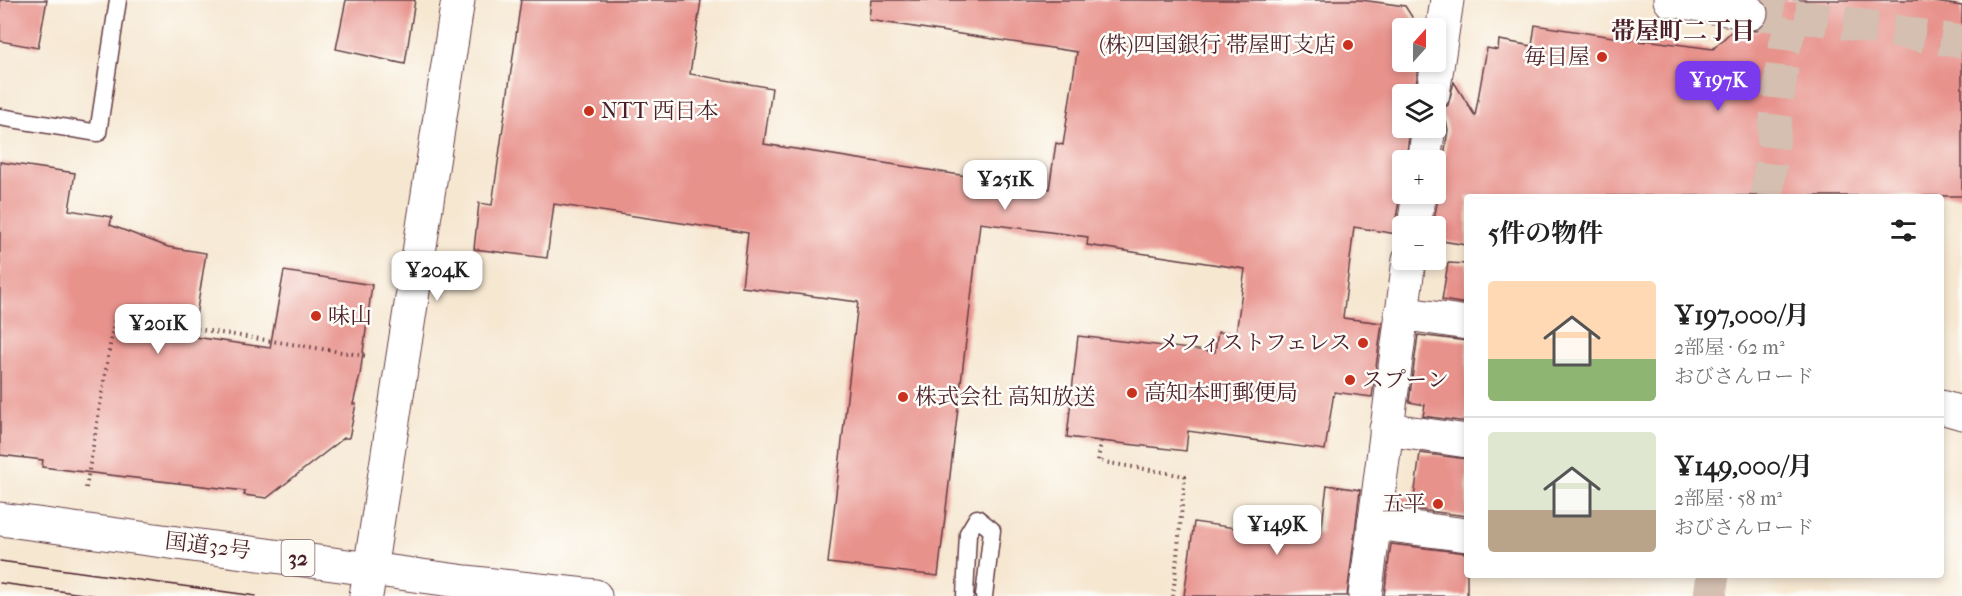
<!DOCTYPE html>
<html lang="ja">
<head>
<meta charset="utf-8">
<style>
  body { margin:0; font-family:"IM FELL French Canon","Noto Serif JP",serif; background:#f6f6f6; color:#222; height:100vh; display:flex; flex-direction:column; font-size:22px; white-space:nowrap }
  * { box-sizing:border-box; margin:0 }
  p { font-size:20px; color:#767676 }
  .icon { flex:none; width:33px; height:33px; fill:none; stroke:currentColor; stroke-width:2; stroke-linecap:round; stroke-linejoin:round }
  .map { position:relative; flex:1; overflow:hidden }
  .side { position:absolute; left:1464px; top:194px; width:480px; height:384px; display:flex; flex-direction:column; background:#fff; border-radius:6px; box-shadow:0 3px 9px #0003 }
  .side>* { flex:none }
  .needle { width:39px; rotate:21deg }
  .tools { position:absolute; left:1392px; top:18px; display:grid; gap:12px }
  .tools a { display:grid; place-items:center; width:54px; height:54px; border-radius:6px; background:#fff; box-shadow:0 3px 9px #0003; font-size:30px }
  .price { position:absolute; translate:-50% -51px; padding:0 14px; border-radius:12px; background:#fff; color:#222; font-size:20px; line-height:39px; filter:drop-shadow(0 2px 3px #0008) }
  .price::after { content:''; position:absolute; left:50%; top:36px; width:18px; height:14px; margin-left:-9px; background:inherit; clip-path:polygon(0 0,100% 0,50% 100%) }
  .price.selected { background:#7c3aed; color:#fff }
  ul { padding:0; list-style:none }
  li { display:flex; align-items:center; gap:18px; height:150px; padding:0 24px }
  li+li { border-top:2px solid #e0e0e0 }
  li span { display:grid; place-items:center; flex:none; width:168px; height:120px; border-radius:6px; color:#555 }
  li>.icon { margin-inline-start:auto }
  span .icon { width:72px; height:72px; fill:#fffc; stroke-width:1 }
  li b { font-size:26px }
  h2 { display:flex; justify-content:space-between; align-items:center; height:72px; padding:0 24px; font-size:26px }
  .map>svg:first-child { display:block }
</style>
</head>
<body>
<div class="map">
<svg width="1962" height="596" viewBox="0 0 1962 596">
  <rect width="100%" height="100%" fill="#fdfcf7"/>
  <filter id="ink" filterUnits="userSpaceOnUse"><feTurbulence type="fractalNoise" baseFrequency=".0167" numOctaves="2"/><feDisplacementMap in="SourceGraphic" scale="12" xChannelSelector="R" yChannelSelector="G"/><feConvolveMatrix kernelMatrix="1 2 1 2 8 2 1 2 1" color-interpolation-filters="sRGB"/></filter>
  <filter id="wash" filterUnits="userSpaceOnUse"><feTurbulence type="fractalNoise" baseFrequency=".008" numOctaves="4" result="noise"/><feDisplacementMap in="SourceGraphic" scale="24" xChannelSelector="R" yChannelSelector="G"/><feGaussianBlur stdDeviation="1.35" result="paint"/><feColorMatrix in="noise" values="0 0 0 0 0 0 0 0 0 0 0 0 0 0 0 0 0 1.4 0 .05"/><feComposite in="paint" operator="in"/></filter>
  <g filter="url(#wash)">
    <rect width="100%" height="100%" fill="#f6e7d1"/>
    <g id="blocks">
      <!-- building -->
      <g fill="#e8928c">
        <path d="M0 0H47L38 48 0 41Z"/>
        <path d="M346 0H415L405 64 336 49Z"/>
        <path d="M521 0H701L690 74 772 88 764 144 1049 189 1056 143 1063 145 1077 52 869 20 871 0H1361L1405 6 1419 28H1402V62H1419L1415 94H1402V128H1410L1406 160H1402V186L1395 223 1397 234 1354 227 1343 318 1382 323 1372 397 1334 392 1325 450 1188 431 1186 451 1067 437 1078 336 1215 352 1218 332 1236 334 1245 269 1087 245 1088 237 980 223 938 576 828 563 858 302 742 287 748 233 554 204 547 258 474 249 479 203 492 205Z"/>
        <path d="M1766 0H1922L1962 6V196H1467V245L1436 240V226H1433L1438 197 1436 174 1443 163 1448 130 1446 121 1437 112 1448 105 1454 82 1475 116 1487 48 1498 50 1499 40 1532 46 1535 25 1645 42V40L1713 49 1734 29 1757 31 1765 25 1770 15Z"/>
        <path d="M0 162 75 173 69 210 112 217 110 225 168 247 206 253 193 335 195 337 270 348 284 271 372 285 360 375 353 404H356L349 438H344L267 498 244 495 245 491 42 467 43 460 0 455Z"/>
        <path d="M1448 263 1467 264V304L1442 300Z"/>
        <path d="M1418 335 1467 341V422L1423 416 1425 405 1409 402Z"/>
        <path d="M1420 453 1467 459V516L1396 507 1397 495 1414 498Z"/>
        <path d="M1327 485 1360 490 1347 596H1184L1194 522 1242 529V527L1272 532 1273 529 1309 535V531L1321 533Z"/>
        <path d="M1391 544 1467 553V596H1384Z"/>
      </g>
    </g>
  </g>
  <g filter="url(#ink)">
    <use href="#blocks" fill-opacity="0" stroke="#643d44" stroke-width="1.5"/>
    <g fill="none" stroke-linecap="round" stroke-linejoin="round">
      <!-- street-tunnel -->
      <g stroke="#d4bfb0" stroke-width="33" stroke-dasharray="33 16" stroke-linecap="butt">
        <path d="M1795 17 1820 19 1962 42"/>
        <path d="M1767 196 1784 49 1799 0"/>
        <path d="M1710 596 1713 574"/>
      </g>
      <!-- secondary-tunnel -->
      <path stroke="#d4bfb0" stroke-width="33" stroke-dasharray="33 16" stroke-linecap="butt" d="M1751 13 1795 17"/>
      <defs>
        <g id="lane">
          <path d="M0 117 98 133 118 0"/>
          <path d="M965 596 968 533 977 518 992 530 984 596"/>
        </g>
        <g id="street">
          <path d="M1433 94 1447 0"/>
          <path d="M1424 160 1429 128"/>
          <path d="M1414 226 1419 194"/>
          <path d="M1401 313 1467 323"/>
          <path d="M1941 407 1962 413"/>
          <path d="M1386 429 1467 441"/>
          <path d="M1374 523 1467 535"/>
          <path d="M1365 596 1409 260"/>
        </g>
        <g id="secondary">
          <path d="M1670 0 1751 13"/>
          <path d="M366 596 458 0"/>
        </g>
        <path id="highway" d="M0 519 466 582 595 596"/>
      </defs>
      <!-- lane casing -->
      <use href="#lane" stroke="#643d44" stroke-width="19"/>
      <!-- street casing -->
      <use href="#street" stroke="#643d44" stroke-width="35"/>
      <!-- secondary casing -->
      <use href="#secondary" stroke="#643d44" stroke-width="35"/>
      <!-- highway casing -->
      <use href="#highway" stroke="#643d44" stroke-width="35"/>
      <!-- path -->
      <g stroke="#643d44" stroke-width="4" stroke-dasharray="1.5 4.5" stroke-linecap="butt">
        <path d="M1101 441 1098 461 1185 476 1173 596"/>
        <path d="M86 488 115 316 366 356"/>
      </g>
      <!-- lane -->
      <use href="#lane" stroke="#fff" stroke-width="16"/>
      <!-- street -->
      <use href="#street" stroke="#fff" stroke-width="33"/>
      <!-- secondary -->
      <use href="#secondary" stroke="#fff" stroke-width="33"/>
      <!-- highway -->
      <use href="#highway" stroke="#fff" stroke-width="33"/>
      <!-- tram -->
      <g stroke="#4a1f2b" stroke-width="1.5">
        <path d="M0 561 256 596"/>
        <path d="M0 583 98 596"/>
      </g>
    </g>
  </g>
  <!-- markers -->
  <g fill="#c8321e" stroke="#fdfcf7" stroke-width="2">
    <circle cx="1348" cy="45" r="6"/>
    <circle cx="1602" cy="57" r="6"/>
    <circle cx="589" cy="111" r="6"/>
    <circle cx="316" cy="316" r="6"/>
    <circle cx="1363" cy="343" r="6"/>
    <circle cx="1350" cy="380" r="6"/>
    <circle cx="1132" cy="393" r="6"/>
    <circle cx="903" cy="397" r="6"/>
    <circle cx="1438" cy="504" r="6"/>
  </g>
  <g text-anchor="middle" dominant-baseline="central" stroke-width="5" stroke-linejoin="round" paint-order="stroke">
    <!-- shield labels -->
    <rect fill="#fdfcf7" stroke="#806168" stroke-width="1.5" x="281.5" y="540" width="33" height="36" rx="4.5"/>
    <g font-size="21" font-weight="bold" fill="#4a1f2b">
      <text x="298" y="558">32</text>
    </g>
    <!-- poi labels -->
    <g font-size="22" fill="#4a1f2b" stroke="#fdfcf7" text-anchor="start">
      <text x="1336" y="45" text-anchor="end">(株)四国銀行 帯屋町支店</text>
      <text x="1590" y="57" text-anchor="end">毎日屋</text>
      <text x="601" y="111">NTT 西日本</text>
      <text x="328" y="316">味山</text>
      <text x="1351" y="343" text-anchor="end">メフィストフェレス</text>
      <text x="1362" y="380">スプーン</text>
      <text x="1144" y="393">高知本町郵便局</text>
      <text x="915" y="397">株式会社 高知放送</text>
      <text x="1426" y="504" text-anchor="end">五平</text>
    </g>
    <!-- street labels -->
    <g font-size="22" fill="#4a1f2b" stroke="#fdfcf7">
      <text transform="translate(208 546) rotate(7)">国道32号</text>
    </g>
    <!-- neighbourhood labels -->
    <g font-size="24" font-weight="bold" fill="#4a1f2b" stroke="#fdfcf7">
      <text x="1683" y="31">帯屋町二丁目</text>
    </g>
  </g>
</svg>
<div class="tools">
<a><svg class="needle" viewBox="-14 -14 28 28"><path d="M0-13l5 13h-10z" fill="#e53935"/><path d="M0 13l5-13h-10z" fill="#767676"/></svg></a>
<a><svg class="icon" aria-label="layers" viewBox="0 0 24 24"><path d="M12 4l9 5-9 5-9-5zM3 14l9 5 9-5"/></svg></a>
<a>+</a>
<a>−</a>
</div>
<b class="price selected" style="left:1718px;top:112px">¥197K</b>
<b class="price" style="left:1005px;top:211px">¥251K</b>
<b class="price" style="left:437px;top:302px">¥204K</b>
<b class="price" style="left:158px;top:355px">¥201K</b>
<b class="price" style="left:1277px;top:556px">¥149K</b>
<section class="side">
<h2>5件の物件<svg class="icon" aria-label="filters" viewBox="0 0 24 24"><path d="M4 7h16M4 17h16"/><circle cx="9" cy="7" r="2"/><circle cx="15" cy="17" r="2"/></svg></h2>
<ul>
<li><span style="background:linear-gradient(#ffd9b3 65%,#8fb573 0)"><svg class="icon" aria-label="home" viewBox="0 0 24 24"><path d="M3 11l9-7 9 7M6 9v11h12V9"/></svg></span><div><b>¥197,000/月</b><p>2部屋 · 62 m²</p><p>おびさんロード</p></div></li>
<li><span style="background:linear-gradient(#dfe7d0 65%,#b9a48a 0)"><svg class="icon" aria-label="home" viewBox="0 0 24 24"><path d="M3 11l9-7 9 7M6 9v11h12V9"/></svg></span><div><b>¥149,000/月</b><p>2部屋 · 58 m²</p><p>おびさんロード</p></div></li>
</ul>
</section>
</div>
</body>
</html>
